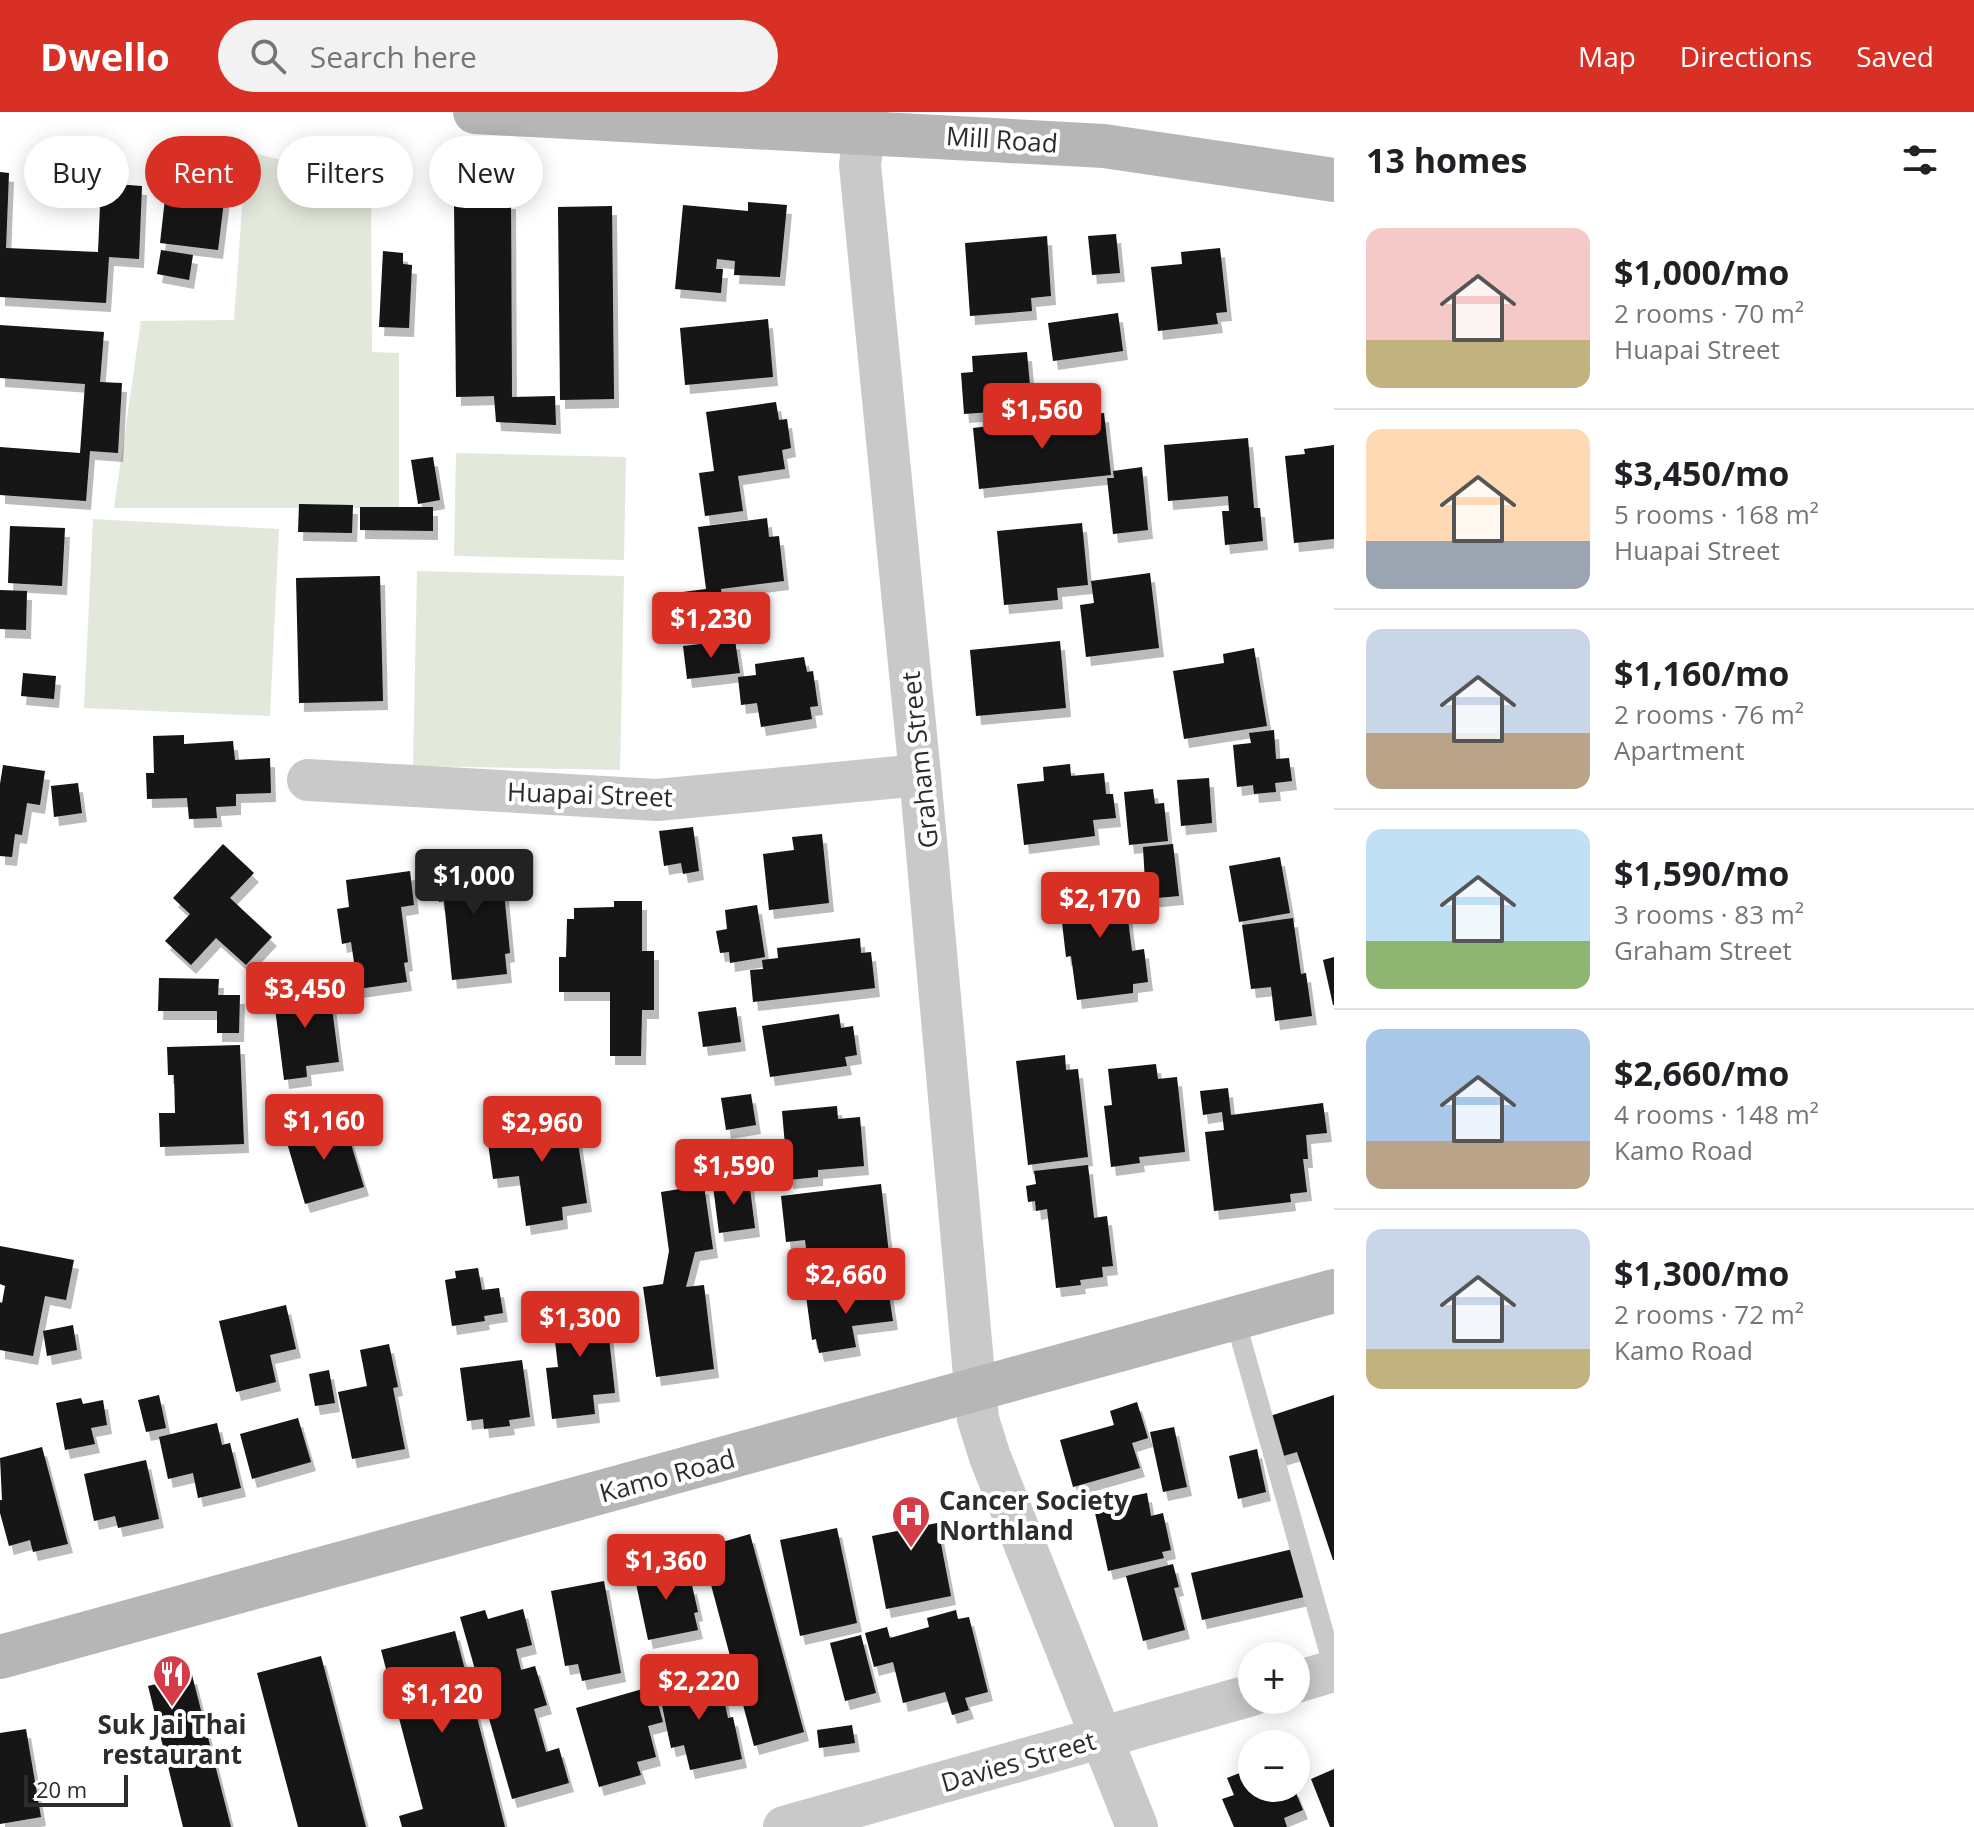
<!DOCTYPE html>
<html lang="en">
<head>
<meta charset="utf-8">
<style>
  body { margin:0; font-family:"Open Sans",sans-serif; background:#f2f2f2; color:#202124; height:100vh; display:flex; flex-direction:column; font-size:30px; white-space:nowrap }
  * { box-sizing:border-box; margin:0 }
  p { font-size:26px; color:#757577 }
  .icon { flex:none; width:44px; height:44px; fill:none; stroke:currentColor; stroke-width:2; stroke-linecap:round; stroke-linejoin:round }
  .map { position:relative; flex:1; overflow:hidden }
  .panel { display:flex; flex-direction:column; background:#fff; width:640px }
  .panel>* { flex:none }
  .hud { position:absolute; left:24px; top:24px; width:760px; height:72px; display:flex; gap:16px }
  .tools { position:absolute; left:1238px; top:1530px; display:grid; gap:16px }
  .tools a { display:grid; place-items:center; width:72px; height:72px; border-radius:50%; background:#fff; box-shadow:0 4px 20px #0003; font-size:40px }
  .scale { position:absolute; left:24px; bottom:20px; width:104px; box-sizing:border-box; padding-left:8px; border:4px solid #2c2c2c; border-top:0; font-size:22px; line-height:28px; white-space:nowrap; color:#2c2c2c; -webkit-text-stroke:6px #fff; paint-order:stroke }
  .price { position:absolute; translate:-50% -68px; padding:0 18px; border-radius:8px; background:#d93025; color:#fff; font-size:26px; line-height:52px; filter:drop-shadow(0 2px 4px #0008) }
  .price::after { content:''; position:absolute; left:50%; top:48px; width:24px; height:18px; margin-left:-12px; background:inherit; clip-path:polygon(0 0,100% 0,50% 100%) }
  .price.current { background:#222; color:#fff }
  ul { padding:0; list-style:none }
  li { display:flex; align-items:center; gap:24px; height:200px; padding:0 32px }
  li+li { border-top:2px solid #e0e0e0 }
  li span { display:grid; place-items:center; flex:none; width:224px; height:160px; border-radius:16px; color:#555 }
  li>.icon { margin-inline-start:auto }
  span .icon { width:96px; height:96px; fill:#fffc; stroke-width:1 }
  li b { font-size:34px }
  h2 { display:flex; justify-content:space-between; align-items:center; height:96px; padding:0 32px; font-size:34px }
  .pill { padding:0 28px; border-radius:36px; background:#fff; box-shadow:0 4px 20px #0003; font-size:28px; line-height:72px }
  .pill.current { background:#d93025; color:#fff }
  header { display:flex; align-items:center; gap:48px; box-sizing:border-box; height:112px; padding:0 40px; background:#d93025; color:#fff }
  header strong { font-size:38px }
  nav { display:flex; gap:44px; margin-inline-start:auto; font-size:28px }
  .search { width:560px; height:72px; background:#f2f2f2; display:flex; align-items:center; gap:20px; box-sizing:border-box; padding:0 28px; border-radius:44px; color:#757577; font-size:30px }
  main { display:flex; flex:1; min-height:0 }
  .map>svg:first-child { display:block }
</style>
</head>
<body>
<header>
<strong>Dwello</strong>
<div class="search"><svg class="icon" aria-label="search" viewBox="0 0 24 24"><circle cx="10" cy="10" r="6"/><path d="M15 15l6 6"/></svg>Search here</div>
<nav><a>Map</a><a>Directions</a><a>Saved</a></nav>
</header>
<main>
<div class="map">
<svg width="1334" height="1715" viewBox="0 0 1334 1715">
  <defs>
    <filter id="shadow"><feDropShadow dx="5" dy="9" stdDeviation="0" flood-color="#0004"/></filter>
  </defs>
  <rect width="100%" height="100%" fill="#fff"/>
  <!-- green -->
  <g fill="#e2e9db">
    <path d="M246 39 371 71 372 240 399 241V396H114L141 209 234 208Z"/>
    <path d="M456 341 626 345 624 448 454 444Z"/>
    <path d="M93 407 279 417 270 604 84 596Z"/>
    <path d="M417 459 624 464 620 658 413 654Z"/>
  </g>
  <!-- building -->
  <g fill="#131313" filter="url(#shadow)">
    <path d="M169 51 228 57 218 138 160 131Z"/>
    <path d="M0 60 9 61 6 136 98 140 101 71 142 74 139 147 109 145 106 191 0 185Z"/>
    <path d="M511 88 512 285 555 284 556 313 496 310 494 284 456 285 454 89Z"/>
    <path d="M748 90 787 93 780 165 734 163 735 149 717 147 716 157H723L721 181 675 177 683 93 748 99Z"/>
    <path d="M612 94 614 287 560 288 558 95Z"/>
    <path d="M1116 122 1120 161 1092 163 1088 124Z"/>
    <path d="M1047 124 1051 184 1031 186 1032 199 970 204 965 131Z"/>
    <path d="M1220 136 1227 200 1216 201 1218 212 1158 219 1151 155 1182 152 1181 140Z"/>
    <path d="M161 138 193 143 189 168 157 162Z"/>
    <path d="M383 139 403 141V152L412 153 409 216 379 215Z"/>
    <path d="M1118 201 1123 239 1053 249 1048 211Z"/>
    <path d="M768 207 773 265 685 273 680 216Z"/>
    <path d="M0 213 104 220 100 270 122 271 118 341 90 339 86 389 0 383V335L80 341 85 272 0 266Z"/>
    <path d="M1027 240 1032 297 964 302 961 261 973 260 972 244Z"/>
    <path d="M776 290 779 308 787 307 791 336 782 338 785 357 738 364 743 399 705 404 699 361 714 359 706 300Z"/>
    <path d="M1104 301 1111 363 979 377 973 316Z"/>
    <path d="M1248 326 1254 396H1260L1263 429 1225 433 1222 399H1229L1228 384 1168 389 1164 333Z"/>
    <path d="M1334 333V427L1294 431 1285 344 1305 342 1304 337Z"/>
    <path d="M433 345 440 388 418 392 411 348Z"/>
    <path d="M1142 355 1148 418 1113 422 1107 366H1114L1113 359Z"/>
    <path d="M299 392 353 393 352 421 298 420Z"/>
    <path d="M360 395H433V419L360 418Z"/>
    <path d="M767 406 769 425 779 424 784 469 721 477 725 513 672 520 667 482 706 477 698 415Z"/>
    <path d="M1082 411 1088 473 1057 476 1058 488 1004 493 997 419Z"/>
    <path d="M10 414 65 416 62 474 8 471Z"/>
    <path d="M1150 461 1159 536 1086 545 1080 493 1094 491 1091 469Z"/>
    <path d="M380 464 383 589 299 591 296 466Z"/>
    <path d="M0 478 27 479 26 518 0 517Z"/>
    <path d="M735 528 740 561 687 567 683 534Z"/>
    <path d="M1060 529 1066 596 976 604 970 538Z"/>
    <path d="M1254 536 1267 614 1184 627 1173 559 1224 551 1223 542Z"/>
    <path d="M804 545 807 560 813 559 818 594 810 595 812 607 761 615 757 591 741 593 738 565 756 563 755 552Z"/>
    <path d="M23 561 56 564 54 587 21 584Z"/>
    <path d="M1274 618 1276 647 1289 646 1292 669 1275 671 1276 680 1254 682 1253 673 1237 675 1233 633 1251 631 1249 621Z"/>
    <path d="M184 623V632L233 629 235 648 270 646 271 681 236 682V694L216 695 217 706 189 707 187 686 147 687 146 661H154L153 624Z"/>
    <path d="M1070 652 1071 664 1104 661 1106 682H1113L1116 706 1093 708 1095 724 1024 733 1017 672 1044 669 1043 655Z"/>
    <path d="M3 653 45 659 40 693 27 691 22 723 15 722 12 745 0 744V672Z"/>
    <path d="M1209 666 1212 711 1181 714 1177 668Z"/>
    <path d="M78 671 82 701 54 705 51 674Z"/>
    <path d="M1153 677 1155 692 1164 691 1168 729 1129 733 1124 680Z"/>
    <path d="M693 715 699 759 683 762 681 751 664 754 659 719Z"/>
    <path d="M822 722 829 791 769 798 763 742 794 738 792 725Z"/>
    <path d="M223 732 254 761 230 786 272 825 246 853 216 826 191 853 165 829 190 802 173 786Z"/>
    <path d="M1173 732 1179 784 1146 787 1143 735Z"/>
    <path d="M473 744 474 752 492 750 493 762 502 760 510 841 505 842 507 862 452 868 444 789 439 790 435 748Z"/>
    <path d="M1280 745 1290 801 1239 810 1229 754Z"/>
    <path d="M410 759 414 793 401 795 408 850 404 851 407 870 358 877 351 830 342 832 337 797 349 795 346 768Z"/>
    <path d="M1123 768 1132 839 1144 837 1148 870 1133 872V881L1077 888 1071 844 1066 845 1058 776Z"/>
    <path d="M614 789H642V839H654V898H642L641 944H610V880H559V845H566L567 807H574V796L614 795Z"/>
    <path d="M757 793 765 845 730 851 729 840 720 841 716 819 727 817 725 798Z"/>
    <path d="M1293 806 1301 862 1306 861 1312 904 1275 909 1271 875 1251 877 1242 813Z"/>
    <path d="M860 826 861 841 871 840 875 876 753 890 750 858 763 857 762 848 778 846 777 836Z"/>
    <path d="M1334 845V893H1333L1323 848Z"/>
    <path d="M159 866 219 867 218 883H240L239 921H217V899H158Z"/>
    <path d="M329 873 339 950 306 954 307 965 284 968 273 880Z"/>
    <path d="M736 895 741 930 703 935 698 900Z"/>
    <path d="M839 902 841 916 853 914 857 943 845 945 847 954 770 965 762 914Z"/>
    <path d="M240 933 244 1032 160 1035 159 1001H175L174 963H168L167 935Z"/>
    <path d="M1065 943 1066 958 1078 957 1088 1045 1028 1053 1016 949Z"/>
    <path d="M1156 952 1158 967 1177 965 1185 1040 1139 1045 1140 1051 1111 1055 1104 994 1112 993 1108 957Z"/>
    <path d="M1228 976 1231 1003 1323 991 1327 1021 1306 1023 1308 1047H1303L1307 1080 1290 1082 1291 1090 1214 1099 1205 1020 1224 1018 1222 1000 1203 1003 1200 979Z"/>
    <path d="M751 982 756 1013 726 1018 721 986Z"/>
    <path d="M837 994 838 1007 860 1005 864 1054 818 1058V1065L788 1068 782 999Z"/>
    <path d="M573 997 587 1091 562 1095 563 1108 526 1114 519 1064 493 1067 487 1024 521 1019 519 1005Z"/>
    <path d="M328 1011 330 1016 345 1012 364 1075 305 1092 285 1024Z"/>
    <path d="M1088 1053 1094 1106 1107 1104 1113 1154 1102 1155 1103 1165 1080 1168 1081 1173 1056 1176 1047 1097 1036 1099 1035 1089 1028 1090 1026 1074 1036 1072 1034 1059Z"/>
    <path d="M749 1069 755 1116 719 1121 713 1074Z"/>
    <path d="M881 1072 889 1142 808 1152 805 1128 786 1130 781 1084Z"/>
    <path d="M704 1073 713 1137 695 1140 686 1175 704 1173 714 1257 656 1265 643 1175 663 1172 669 1139 661 1080Z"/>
    <path d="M0 1134 74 1148 66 1188 45 1184 33 1244 0 1238V1190L2 1191 5 1174 0 1172Z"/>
    <path d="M478 1156 482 1178 499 1176 503 1201 484 1204 485 1209 452 1214 445 1168 456 1166 455 1159Z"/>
    <path d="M865 1176 866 1179 888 1176 893 1209 852 1214 856 1235 819 1241 816 1227 812 1228 806 1184Z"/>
    <path d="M605 1189 615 1281 593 1283 595 1302 552 1307 546 1256 558 1255 551 1194Z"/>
    <path d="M286 1193 296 1237 270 1243 276 1270 236 1280 219 1209Z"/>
    <path d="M73 1213 77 1238 47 1244 43 1219Z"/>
    <path d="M389 1232 398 1275 393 1276 405 1337 352 1347 338 1280 367 1274 360 1238Z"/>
    <path d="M522 1248 530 1305 509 1308 510 1314 484 1317 483 1307 467 1309 460 1256Z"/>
    <path d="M329 1258 335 1291 315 1294 309 1262Z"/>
    <path d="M159 1283 166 1316 146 1320 138 1288Z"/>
    <path d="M1334 1283V1448H1333L1297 1340 1280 1345 1267 1305Z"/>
    <path d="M81 1286 83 1292 103 1288 107 1313 91 1316 95 1332 65 1338 56 1291Z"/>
    <path d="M1137 1290 1148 1326 1132 1331 1140 1356 1073 1375 1060 1328 1114 1313 1110 1299Z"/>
    <path d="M298 1306 311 1350 252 1367 240 1322Z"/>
    <path d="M217 1311 222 1333 230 1331 241 1376 198 1386 193 1361 168 1367 159 1325Z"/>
    <path d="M1174 1315 1187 1375 1163 1380 1150 1320Z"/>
    <path d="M42 1335 68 1432 33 1440 30 1428 9 1434 0 1401V1388H2L0 1346Z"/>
    <path d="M1257 1337 1266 1380 1238 1387 1229 1344Z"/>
    <path d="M146 1348 159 1407 118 1416 115 1404 94 1409 84 1362Z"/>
    <path d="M1147 1381 1151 1404 1163 1401 1171 1438 1162 1440 1164 1446 1108 1459 1093 1392Z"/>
    <path d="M937 1411 951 1484 886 1497 872 1424Z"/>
    <path d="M837 1416 857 1511 800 1524 780 1428Z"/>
    <path d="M750 1422 804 1620 754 1634 706 1454 716 1451 712 1433Z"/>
    <path d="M1293 1437 1304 1485 1202 1508 1191 1461Z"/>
    <path d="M680 1452 685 1474 692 1473 698 1500 694 1501 698 1518 648 1528 634 1462Z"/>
    <path d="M1173 1452 1179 1475 1174 1476 1185 1518 1143 1529 1126 1464Z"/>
    <path d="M604 1469 621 1561 582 1569 578 1552 565 1554 551 1479Z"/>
    <path d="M523 1497 532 1533 516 1537 521 1558 535 1554 547 1593 534 1597 546 1640 559 1636 569 1671 512 1687 460 1505 485 1498 488 1507Z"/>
    <path d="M956 1498 958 1507 969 1505 988 1580 965 1586 969 1598 952 1603 945 1580 903 1591 893 1550 874 1555 865 1521 887 1515 890 1526 929 1515 927 1506Z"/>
    <path d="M455 1519 505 1715H402L399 1704 423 1697 381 1538Z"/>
    <path d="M861 1523 876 1581 845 1589 830 1531Z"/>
    <path d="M321 1544 366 1715H298L257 1561Z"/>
    <path d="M698 1562 701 1574 720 1570 728 1606 733 1605 742 1647 690 1658 684 1633 671 1636 657 1571Z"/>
    <path d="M192 1563 231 1715H183L148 1574Z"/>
    <path d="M653 1574 663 1610 648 1614 656 1645 637 1650 641 1663 599 1675 576 1596Z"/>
    <path d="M852 1613 855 1631 819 1636 817 1618Z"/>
    <path d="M26 1617 41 1705 0 1712V1621Z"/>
    <path d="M1252 1656V1676H1271L1272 1679 1281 1676H1294L1303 1698 1284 1706 1287 1715H1234L1222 1687 1234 1683 1227 1666Z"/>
    <path d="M1334 1657V1715H1330L1311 1667Z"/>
  </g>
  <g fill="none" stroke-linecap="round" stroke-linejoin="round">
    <!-- service -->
    <path stroke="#c9c9c9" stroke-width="20" d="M1235 1207 1334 1557"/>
    <!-- minor -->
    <g stroke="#c9c9c9" stroke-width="42">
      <path d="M867 0 860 53 920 663 978 1307 990 1345 1137 1715"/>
      <path d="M308 668 657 688 920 663"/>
      <path d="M1296 1570 1334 1559"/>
      <path d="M784 1715 1252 1583"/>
    </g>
    <!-- secondary -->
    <g stroke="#b6b6b6" stroke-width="44">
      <path d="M475 0 1104 34 1334 68"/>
      <path d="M0 1545 1334 1179"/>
    </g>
  </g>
  <!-- icons -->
  <defs>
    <symbol id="hospital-pin" viewBox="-11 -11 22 30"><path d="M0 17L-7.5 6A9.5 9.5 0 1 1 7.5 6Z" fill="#d63b48" stroke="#fff"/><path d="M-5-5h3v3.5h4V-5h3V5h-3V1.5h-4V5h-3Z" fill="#fff"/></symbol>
    <symbol id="restaurant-pin" viewBox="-11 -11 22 30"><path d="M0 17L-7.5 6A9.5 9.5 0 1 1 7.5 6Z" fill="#d63b48" stroke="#fff"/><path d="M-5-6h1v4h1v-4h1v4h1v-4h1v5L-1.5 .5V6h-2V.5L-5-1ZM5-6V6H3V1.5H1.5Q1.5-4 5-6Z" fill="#fff"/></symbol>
  </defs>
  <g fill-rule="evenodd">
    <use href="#hospital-pin" x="889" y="1381" width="44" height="60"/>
    <use href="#restaurant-pin" x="150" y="1540" width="44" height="60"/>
  </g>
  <g text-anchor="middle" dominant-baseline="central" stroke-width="8" stroke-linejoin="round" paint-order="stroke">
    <!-- street labels -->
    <g font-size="26" fill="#2c2c2c" stroke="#fff">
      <text transform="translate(1002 27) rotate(4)">Mill Road</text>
      <text transform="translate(919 648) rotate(-96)">Graham Street</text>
      <text transform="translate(590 682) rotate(2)">Huapai Street</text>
      <text transform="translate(667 1363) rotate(-15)">Kamo Road</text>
      <text transform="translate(1018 1649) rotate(-16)">Davies Street</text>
    </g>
    <!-- poi labels -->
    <g font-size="26" font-weight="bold" fill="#2c2c2c" stroke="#fff" text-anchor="start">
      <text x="939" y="1388">Cancer Society<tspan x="939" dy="30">Northland</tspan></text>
      <text x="172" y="1612" text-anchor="middle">Suk Jai Thai<tspan x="172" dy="30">restaurant</tspan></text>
    </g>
  </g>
</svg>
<div class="tools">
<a>+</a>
<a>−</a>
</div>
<div class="scale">20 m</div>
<b class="price" style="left:1042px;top:339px">$1,560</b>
<b class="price" style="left:711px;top:548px">$1,230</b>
<b class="price current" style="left:474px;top:805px">$1,000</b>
<b class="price" style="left:1100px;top:828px">$2,170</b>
<b class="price" style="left:305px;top:918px">$3,450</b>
<b class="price" style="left:324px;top:1050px">$1,160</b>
<b class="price" style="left:542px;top:1052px">$2,960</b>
<b class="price" style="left:734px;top:1095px">$1,590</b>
<b class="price" style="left:846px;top:1204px">$2,660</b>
<b class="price" style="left:580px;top:1247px">$1,300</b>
<b class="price" style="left:666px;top:1490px">$1,360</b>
<b class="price" style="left:699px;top:1610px">$2,220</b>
<b class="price" style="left:442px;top:1623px">$1,120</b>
<div class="hud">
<a class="pill">Buy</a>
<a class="pill current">Rent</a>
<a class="pill">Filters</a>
<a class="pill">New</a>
</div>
</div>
<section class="panel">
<h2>13 homes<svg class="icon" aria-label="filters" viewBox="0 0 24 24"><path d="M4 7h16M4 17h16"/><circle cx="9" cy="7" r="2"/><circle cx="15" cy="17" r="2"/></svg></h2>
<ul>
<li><span style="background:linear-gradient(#f6c9c9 70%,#c2b280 0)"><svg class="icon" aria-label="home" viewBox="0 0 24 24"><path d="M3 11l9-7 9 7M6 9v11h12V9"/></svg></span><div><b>$1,000/mo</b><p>2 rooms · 70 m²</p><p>Huapai Street</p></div></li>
<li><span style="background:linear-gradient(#ffd9b3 70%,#9aa5b1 0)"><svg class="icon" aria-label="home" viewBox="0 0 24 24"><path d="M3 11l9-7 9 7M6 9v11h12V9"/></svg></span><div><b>$3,450/mo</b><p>5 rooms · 168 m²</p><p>Huapai Street</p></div></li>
<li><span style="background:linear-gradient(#c9d6e8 65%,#b9a48a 0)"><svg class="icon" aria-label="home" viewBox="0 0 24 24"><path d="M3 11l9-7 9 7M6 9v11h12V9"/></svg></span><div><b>$1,160/mo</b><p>2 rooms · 76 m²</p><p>Apartment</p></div></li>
<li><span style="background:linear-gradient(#bfe0f5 70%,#8fb573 0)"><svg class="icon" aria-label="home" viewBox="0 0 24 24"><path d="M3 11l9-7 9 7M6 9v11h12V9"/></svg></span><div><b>$1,590/mo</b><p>3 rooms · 83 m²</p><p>Graham Street</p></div></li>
<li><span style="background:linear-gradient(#a9c7e8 70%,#b9a48a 0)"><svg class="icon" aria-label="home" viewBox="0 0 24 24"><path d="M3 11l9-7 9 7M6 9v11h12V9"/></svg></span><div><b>$2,660/mo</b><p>4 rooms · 148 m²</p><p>Kamo Road</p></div></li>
<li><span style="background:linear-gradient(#c9d6e8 75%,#c2b280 0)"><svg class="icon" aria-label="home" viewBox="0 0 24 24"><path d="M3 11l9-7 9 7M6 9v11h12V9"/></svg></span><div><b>$1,300/mo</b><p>2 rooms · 72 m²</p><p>Kamo Road</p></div></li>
</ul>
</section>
</main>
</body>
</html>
